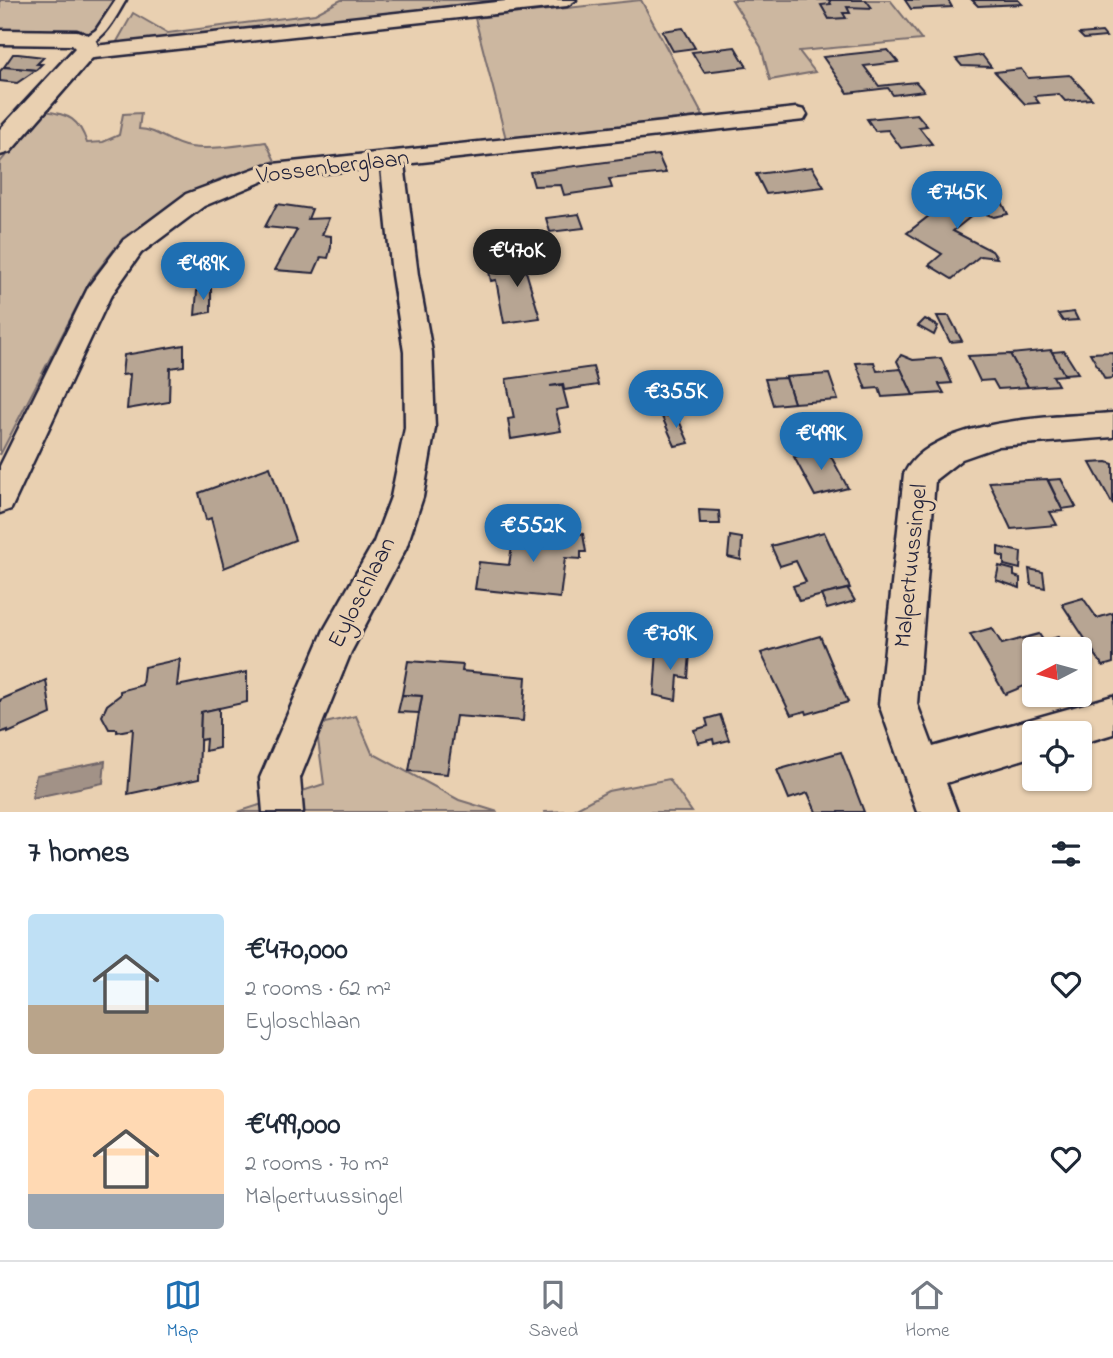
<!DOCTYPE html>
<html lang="en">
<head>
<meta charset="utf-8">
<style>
  body { margin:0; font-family:"Indie Flower",sans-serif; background:#f2f2f3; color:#1f2937; height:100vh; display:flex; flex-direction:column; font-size:26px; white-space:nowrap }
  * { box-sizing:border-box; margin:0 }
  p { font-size:23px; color:#747a83 }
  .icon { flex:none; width:38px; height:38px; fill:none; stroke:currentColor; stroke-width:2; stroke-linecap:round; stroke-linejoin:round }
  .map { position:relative; height:812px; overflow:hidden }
  .details { display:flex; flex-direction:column; background:#fff; flex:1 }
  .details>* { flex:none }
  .needle { width:46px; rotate:264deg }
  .tools { position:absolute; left:1022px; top:637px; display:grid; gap:14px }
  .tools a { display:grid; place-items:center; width:70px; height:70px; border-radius:7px; background:#fff; box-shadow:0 2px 5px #0004; font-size:35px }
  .price { position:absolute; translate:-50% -60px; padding:0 16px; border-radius:24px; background:#1f6fb2; color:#fff; font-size:23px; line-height:46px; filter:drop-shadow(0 2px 4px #0008) }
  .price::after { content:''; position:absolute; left:50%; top:42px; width:21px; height:16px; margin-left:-10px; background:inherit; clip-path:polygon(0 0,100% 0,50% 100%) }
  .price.selected { background:#222; color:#fff }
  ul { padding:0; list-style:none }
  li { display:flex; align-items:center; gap:21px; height:175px; padding:0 28px }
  li span { display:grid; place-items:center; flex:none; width:196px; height:140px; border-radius:7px; color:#555 }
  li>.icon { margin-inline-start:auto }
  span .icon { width:84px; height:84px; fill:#fffc; stroke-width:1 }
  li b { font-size:30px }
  h2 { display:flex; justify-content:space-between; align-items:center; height:84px; padding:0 28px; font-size:30px }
  .dock { display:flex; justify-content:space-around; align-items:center; height:98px; border-top:2px solid #e0e1e3; background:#fff; font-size:19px; color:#747a83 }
  .dock a { display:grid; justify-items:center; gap:4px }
  .dock .selected { color:#1f6fb2 }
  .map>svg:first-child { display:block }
</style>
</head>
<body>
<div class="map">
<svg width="1113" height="812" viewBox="0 0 1113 812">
  <rect width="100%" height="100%" fill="#e9d0b1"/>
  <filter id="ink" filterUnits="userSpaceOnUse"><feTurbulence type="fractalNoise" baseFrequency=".0143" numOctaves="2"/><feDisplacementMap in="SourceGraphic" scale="14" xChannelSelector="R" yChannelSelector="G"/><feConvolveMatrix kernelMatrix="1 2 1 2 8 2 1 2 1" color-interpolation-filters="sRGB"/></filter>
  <g filter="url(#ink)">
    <!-- green -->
    <g fill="#ccb7a0" stroke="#776c6e" stroke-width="2">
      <path d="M0 0H119L100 26 89 33H0Z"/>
      <path d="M341 0H524L115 45 133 13 168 33 315 14Z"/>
      <path d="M641 0 703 116 506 139 475 18Z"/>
      <path d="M732 0H890L922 40 799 51 815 72 770 80 761 47Z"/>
      <path d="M44 111C69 114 79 119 87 143L103 142 119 135 123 114 141 113 139 129C158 129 170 145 190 147 214 150 242 145 266 142L275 161 220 179 187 194 123 238 91 279 0 455V162Z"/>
      <path d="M356 716 372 753 459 800 498 812H238L324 784 316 725Z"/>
      <path d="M669 779 692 812H544L571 811 608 791Z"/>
    </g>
    <!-- water -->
    <path fill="#a29287" stroke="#6f6569" stroke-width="2" d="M105 761 103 783 32 798 36 775Z"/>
    <!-- building -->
    <g fill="#b7a593" stroke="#22223b" stroke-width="2">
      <path d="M829 0H866L872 8 847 7 850 13H843L846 18 829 19 821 5 831 4Z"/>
      <path d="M905 0H948L952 7 911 9Z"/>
      <path d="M1018 0 1022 4 978 6 972 0Z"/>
      <path d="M683 28 695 48 673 51 662 31Z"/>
      <path d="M1102 32 1106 37 1084 39 1079 34Z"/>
      <path d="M735 47 747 67 704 72 692 52Z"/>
      <path d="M888 50 898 62 864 66 879 86 916 82 924 91 893 95 888 88 848 93 823 57Z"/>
      <path d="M13 54H18L44 57 37 64H42L36 70 4 67Z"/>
      <path d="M982 55 991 67 962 66 956 59Z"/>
      <path d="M4 67 36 70 17 83 0 81V71Z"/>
      <path d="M1021 69 1028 78 1070 75 1092 99 1065 101 1059 94 1034 96 1039 103 1025 104 995 72Z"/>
      <path d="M917 114 927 126 919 127 932 144 901 148 888 130 875 131 867 119Z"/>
      <path d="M658 155 666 173 609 179 612 188 564 195 561 185 534 186 530 172Z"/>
      <path d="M812 167 824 187 766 194 756 174Z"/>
      <path d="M969 185 1003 204 1008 214 994 217 978 211 953 231 992 251 997 258 980 256 952 279 929 265 942 254 907 233Z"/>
      <path d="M277 204 312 209 308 219 329 218 322 235 331 236V247L328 258 321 257 314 273 275 270 297 230 265 227Z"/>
      <path d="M579 214 584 228 550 232 546 218Z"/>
      <path d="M552 237 553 243 534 245 533 239Z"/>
      <path d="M545 258 548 269 530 271 529 268H525L540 318 504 323 496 280 491 281 488 266Z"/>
      <path d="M211 289V312L195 315 197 291Z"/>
      <path d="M1074 312 1078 320 1063 321 1058 314Z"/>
      <path d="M937 316H949L962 341 950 342Z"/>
      <path d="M925 319 938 326 934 335 918 326Z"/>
      <path d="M184 345V366L170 368 169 402 127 409 130 374 122 375 124 355Z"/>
      <path d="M1051 350 1066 375 1053 376 1058 385 1028 387 1010 354Z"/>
      <path d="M1064 351 1078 373 1064 374 1052 352Z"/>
      <path d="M1113 352V378L1105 379 1090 353Z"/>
      <path d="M1010 354 1028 387 998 389 993 380 980 381 968 356Z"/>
      <path d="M901 355 913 360 941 358 952 383 939 384 944 393 913 395 897 361Z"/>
      <path d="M874 362 877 371 901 369 913 395 882 397 879 388 866 389 856 363Z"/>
      <path d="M593 367 598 385 564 390 563 384 550 386 562 385 568 408 556 410 561 431 511 439 508 419 514 418 506 379Z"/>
      <path d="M829 374 838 400 794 403 786 377Z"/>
      <path d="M786 378 794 403 773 405 765 379Z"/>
      <path d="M691 386 712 388 714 400 693 401Z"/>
      <path d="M676 414 689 443 675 446 662 417Z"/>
      <path d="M827 449 848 488 815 496 794 457Z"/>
      <path d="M1107 462 1113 464V505L1090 463Z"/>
      <path d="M270 467 295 540 224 568 211 518 206 520 199 493Z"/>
      <path d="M1047 479 1063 511 1050 512 1057 525 1011 529 989 482Z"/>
      <path d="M1061 479 1076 507 1062 509 1048 480Z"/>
      <path d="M699 510 719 511 720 524H700Z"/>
      <path d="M515 527 583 534 586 552H581V559L565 558 560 598 475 589 479 562 509 565Z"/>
      <path d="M824 532 850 588 799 601 793 586 806 582 796 561 780 566 771 546Z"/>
      <path d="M730 536 742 538 741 560 728 557Z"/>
      <path d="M998 547 1021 552 1020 569 1004 565V557L998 555Z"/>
      <path d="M999 566 1014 570V576L1020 578V588L996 580Z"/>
      <path d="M1029 569 1043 572 1045 588 1031 585Z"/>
      <path d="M848 589 855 601 827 609 821 595Z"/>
      <path d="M1083 598 1097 618 1113 613V663L1103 666 1062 604Z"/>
      <path d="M992 628 1002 644 1039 634 1049 649H1034V682L1005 694 970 634Z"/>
      <path d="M820 636 848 702 807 714 806 711 791 715 761 653Z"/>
      <path d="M1058 637 1066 649H1049L1044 641Z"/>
      <path d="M657 650 690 653 688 678 678 676 676 700 654 695Z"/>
      <path d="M180 659 177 686 247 672V702L201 712 199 779 128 794 133 729 117 732V729H109L102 716 107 705 120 695V691L142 685 144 667Z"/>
      <path d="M408 661 463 665 462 671 526 677 523 721 456 716 447 774 409 771 422 696 402 695Z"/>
      <path d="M46 680 51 714 8 733V730L0 733V700Z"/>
      <path d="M402 695 422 696 419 713 398 712Z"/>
      <path d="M219 708V748L205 751 206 739 200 740 201 712Z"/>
      <path d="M720 715 729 740 714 744 713 739 698 743 694 730 708 726 706 719Z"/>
      <path d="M841 752 864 812H816L808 793 789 799 777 770Z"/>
    </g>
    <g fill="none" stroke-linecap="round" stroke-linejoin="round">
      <defs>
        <path id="service" d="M116 0H126C116 16 103 46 81 44V40L96 30Z"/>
        <g id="minor">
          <path d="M515 0H576L567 6 85 59 75 53 85 47Z"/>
          <path d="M796 108 804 110 807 115 804 120 404 164 418 275 432 352 435 428 423 497 406 548 351 652 300 778 303 812H263L260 778 324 630 374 542 391 497 405 428 404 352 392 275 381 167 268 179 204 206 141 253 110 297 11 509 0 513V466L89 286 123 241 186 194 264 165Z"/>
          <path d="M1113 413V437L999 446 962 459 935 480 917 704 933 747 1113 696V734L1080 744V733H1034V756L946 783 957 812H917L879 704 904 474C932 417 1058 417 1113 413Z"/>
        </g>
        <path id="tertiary" d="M0 30 77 31 94 37 100 49 10 152 0 155V129L75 48 72 45 0 44Z"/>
      </defs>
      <!-- service casing -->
      <use href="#service" stroke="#22223b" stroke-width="5"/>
      <!-- minor casing -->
      <use href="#minor" stroke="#22223b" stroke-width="5"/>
      <!-- tertiary casing -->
      <use href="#tertiary" stroke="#22223b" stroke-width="5"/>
      <!-- service -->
      <use href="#service" fill="#e9d0b1" fill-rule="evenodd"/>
      <!-- minor -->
      <use href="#minor" fill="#e9d0b1" fill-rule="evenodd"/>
      <!-- tertiary -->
      <use href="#tertiary" fill="#e9d0b1" fill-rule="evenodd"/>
    </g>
  </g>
  <g text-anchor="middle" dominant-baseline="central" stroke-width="6" stroke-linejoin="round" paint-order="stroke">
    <!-- street labels -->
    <g font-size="24" fill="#22223b" stroke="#e9d0b1">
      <text transform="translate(333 168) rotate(-7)">Vossenberglaan</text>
      <text transform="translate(912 566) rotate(-84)">Malpertuussingel</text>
      <text transform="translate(363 593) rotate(-63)">Eyloschlaan</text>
    </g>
  </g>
</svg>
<div class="tools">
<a><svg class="needle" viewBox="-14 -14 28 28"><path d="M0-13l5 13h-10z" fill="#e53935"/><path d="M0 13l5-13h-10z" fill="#747a83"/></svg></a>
<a><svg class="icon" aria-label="locate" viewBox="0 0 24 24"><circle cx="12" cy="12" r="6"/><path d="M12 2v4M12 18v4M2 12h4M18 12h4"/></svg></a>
</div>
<b class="price" style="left:957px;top:231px">€745K</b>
<b class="price selected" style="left:517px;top:289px">€470K</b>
<b class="price" style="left:203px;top:302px">€489K</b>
<b class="price" style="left:676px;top:430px">€355K</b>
<b class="price" style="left:821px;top:472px">€499K</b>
<b class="price" style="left:533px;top:564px">€552K</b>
<b class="price" style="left:670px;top:672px">€709K</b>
</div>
<section class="details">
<h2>7 homes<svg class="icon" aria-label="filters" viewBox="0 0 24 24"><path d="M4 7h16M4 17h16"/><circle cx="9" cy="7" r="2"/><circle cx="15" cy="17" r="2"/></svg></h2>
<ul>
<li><span style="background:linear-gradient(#bfe0f5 65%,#b9a48a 0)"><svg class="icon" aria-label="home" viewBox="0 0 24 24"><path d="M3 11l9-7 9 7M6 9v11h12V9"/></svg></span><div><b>€470,000</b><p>2 rooms · 62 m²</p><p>Eyloschlaan</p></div><svg class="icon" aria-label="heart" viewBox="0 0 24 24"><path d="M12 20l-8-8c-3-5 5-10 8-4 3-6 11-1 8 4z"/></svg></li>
<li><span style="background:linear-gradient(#ffd9b3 75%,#9aa5b1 0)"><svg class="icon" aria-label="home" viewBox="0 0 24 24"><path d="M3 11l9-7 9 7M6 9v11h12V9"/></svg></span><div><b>€499,000</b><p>2 rooms · 70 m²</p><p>Malpertuussingel</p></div><svg class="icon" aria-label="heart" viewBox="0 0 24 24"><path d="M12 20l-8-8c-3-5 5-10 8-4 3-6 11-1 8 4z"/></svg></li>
</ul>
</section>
<nav class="dock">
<a class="selected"><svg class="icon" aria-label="map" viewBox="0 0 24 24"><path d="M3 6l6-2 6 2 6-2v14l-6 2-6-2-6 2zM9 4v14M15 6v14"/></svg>Map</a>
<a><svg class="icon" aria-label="saved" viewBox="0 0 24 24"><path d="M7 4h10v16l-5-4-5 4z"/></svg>Saved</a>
<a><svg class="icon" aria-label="home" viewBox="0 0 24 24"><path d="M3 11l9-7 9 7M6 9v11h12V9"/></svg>Home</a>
</nav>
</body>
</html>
